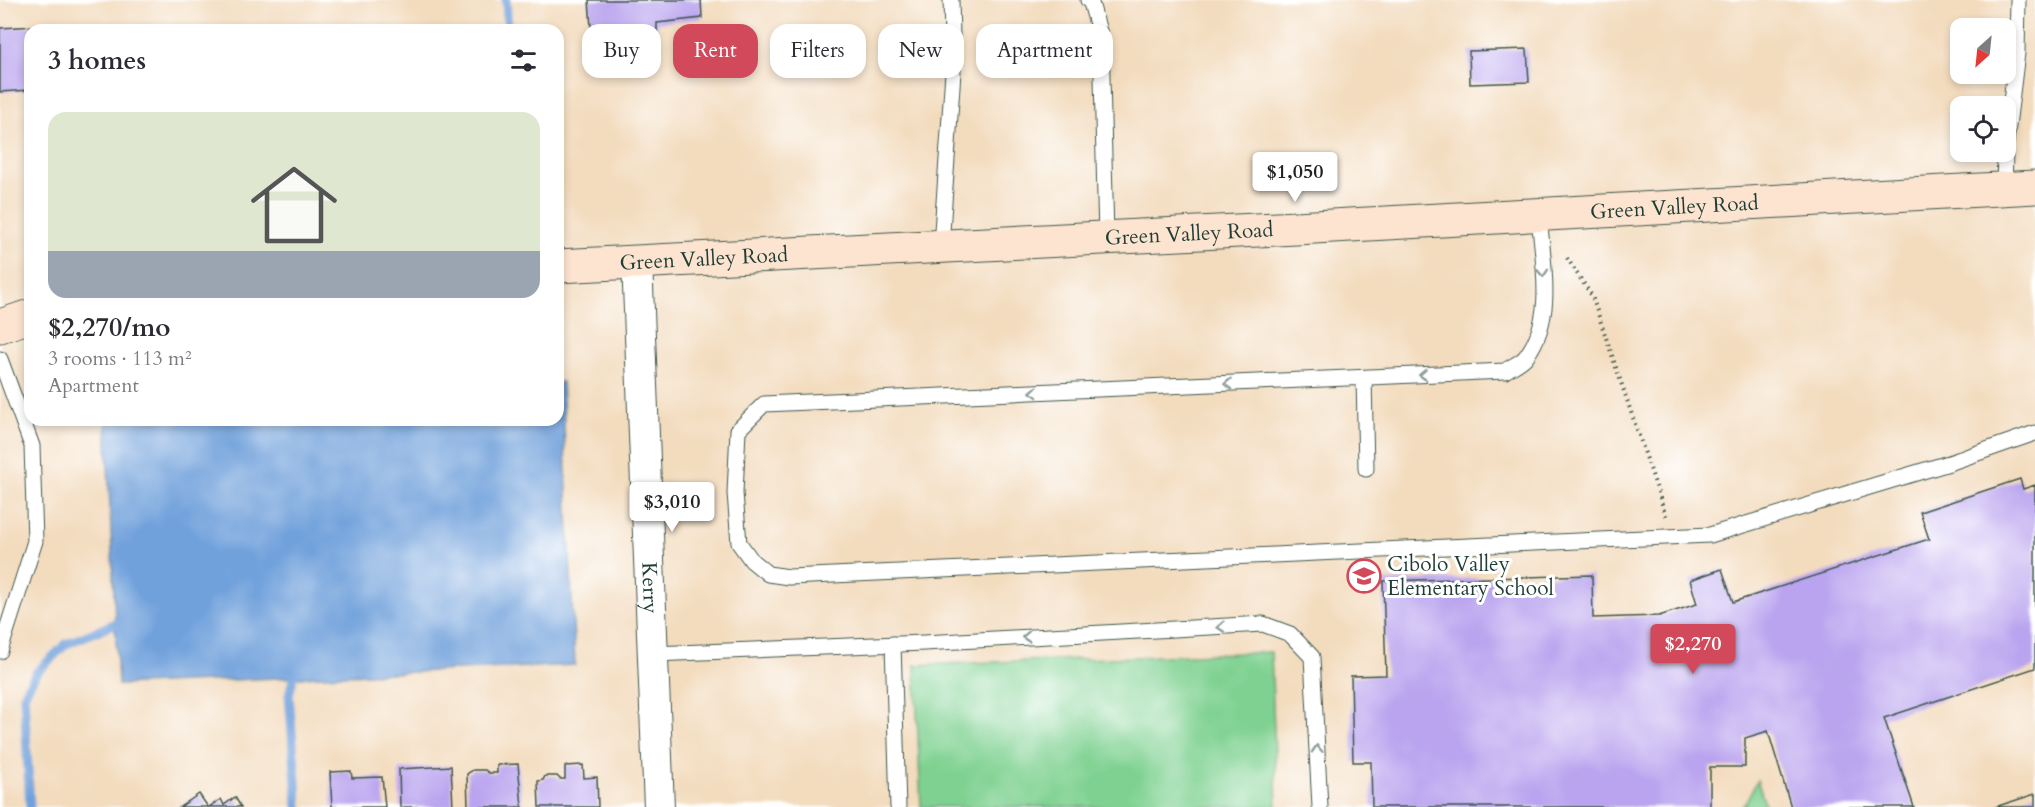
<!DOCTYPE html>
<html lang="en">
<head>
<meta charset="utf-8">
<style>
  body { margin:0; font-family:Cardo,serif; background:#f2f2f3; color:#2b2b33; height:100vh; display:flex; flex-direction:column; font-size:22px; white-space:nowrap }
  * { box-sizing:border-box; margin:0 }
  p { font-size:20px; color:#7c7c81 }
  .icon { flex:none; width:33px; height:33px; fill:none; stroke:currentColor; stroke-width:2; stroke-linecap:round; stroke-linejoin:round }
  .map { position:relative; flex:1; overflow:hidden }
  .sheet { position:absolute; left:24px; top:24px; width:540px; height:402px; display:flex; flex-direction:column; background:#fff; border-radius:18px; box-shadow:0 3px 9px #0003 }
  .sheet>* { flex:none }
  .banner { position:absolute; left:582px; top:24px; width:570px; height:54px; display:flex; gap:12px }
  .needle { width:39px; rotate:207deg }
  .tools { position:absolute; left:1950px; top:18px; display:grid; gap:12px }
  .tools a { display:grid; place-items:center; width:66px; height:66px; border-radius:12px; background:#fff; box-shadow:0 3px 9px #0003; font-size:30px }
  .price { position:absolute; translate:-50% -51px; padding:0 14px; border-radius:6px; background:#fff; color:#222; font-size:20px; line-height:39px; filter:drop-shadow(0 2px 3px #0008) }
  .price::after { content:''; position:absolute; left:50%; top:36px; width:18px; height:14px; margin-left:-9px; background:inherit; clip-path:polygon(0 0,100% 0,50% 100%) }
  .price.on { background:#d1495b; color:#fff }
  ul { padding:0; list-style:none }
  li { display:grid; align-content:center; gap:12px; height:318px; padding:0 24px }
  li span { display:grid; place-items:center; height:186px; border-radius:18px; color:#555 }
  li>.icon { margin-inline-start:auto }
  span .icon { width:108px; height:108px; fill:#fffc; stroke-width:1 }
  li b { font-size:26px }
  h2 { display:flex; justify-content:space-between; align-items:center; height:72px; padding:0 24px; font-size:26px }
  .chip { padding:0 21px; border-radius:18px; background:#fff; box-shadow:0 3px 9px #0003; font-size:21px; line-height:54px }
  .chip.on { background:#d1495b; color:#fff }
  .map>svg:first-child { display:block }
</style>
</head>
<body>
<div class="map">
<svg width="2035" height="807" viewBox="0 0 2035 807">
  <rect width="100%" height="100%" fill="#fff"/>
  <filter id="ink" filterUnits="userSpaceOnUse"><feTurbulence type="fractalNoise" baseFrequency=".0167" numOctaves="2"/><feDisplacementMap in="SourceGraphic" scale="12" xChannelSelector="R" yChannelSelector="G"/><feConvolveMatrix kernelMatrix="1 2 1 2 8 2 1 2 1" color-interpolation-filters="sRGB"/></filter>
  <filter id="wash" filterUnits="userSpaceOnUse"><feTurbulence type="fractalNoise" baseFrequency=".008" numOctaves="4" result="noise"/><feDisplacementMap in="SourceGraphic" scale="24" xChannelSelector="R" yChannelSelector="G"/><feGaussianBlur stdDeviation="1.35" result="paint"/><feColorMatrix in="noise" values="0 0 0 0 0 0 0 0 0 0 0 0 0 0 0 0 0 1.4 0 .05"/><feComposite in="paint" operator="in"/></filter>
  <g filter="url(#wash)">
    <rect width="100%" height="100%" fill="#f3dbbd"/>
    <!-- green -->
    <g fill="#7fd191" stroke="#4f8762" stroke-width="1.5">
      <path d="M1271 652 1277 807H921L915 665Z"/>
      <path d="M1757 780 1766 807H1741L1744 805Z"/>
    </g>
    <!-- water -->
    <path fill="#71a1db" stroke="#486f88" stroke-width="1.5" d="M558 382H562L575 665 118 685 106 420H558Z"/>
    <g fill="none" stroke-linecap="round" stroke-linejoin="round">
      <!-- stream -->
      <g stroke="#71a1db" stroke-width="9">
        <path d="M506 0 508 30"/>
        <path d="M296 667 289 695 298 807"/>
        <path d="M30 807 24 695 36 673 66 644 126 619"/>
      </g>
    </g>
    <g id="blocks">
      <!-- building -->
      <g fill="#baa4ef">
        <path d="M589 0H701L702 18 657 23V35L592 41Z"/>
        <path d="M55 25 56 30H30V90L0 92V28Z"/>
        <path d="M1527 49 1529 82 1470 84 1469 51Z"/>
        <path d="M2020 479 2023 489 2035 485V668L1884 718 1914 807H1791L1768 731 1745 738V767H1710V807H1372L1371 762H1353L1351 676 1386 675 1383 581 1592 575 1593 618 1659 616 1697 604 1690 580 1722 569 1733 602 1929 539 1920 512Z"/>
        <path d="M518 764 522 807H468L467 774 473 770H485L489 773H497V765Z"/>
        <path d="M583 765 584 778 597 777 598 807H539L538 781 543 780 545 776H557L560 779H565V766Z"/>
        <path d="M451 766 453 807H400L399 769Z"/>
        <path d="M351 771 352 778 382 777 385 807H332L330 772Z"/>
        <path d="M199 794 208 807H180Z"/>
        <path d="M2035 794V807H1995Z"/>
        <path d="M235 797 241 807H209L221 799 224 805Z"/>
      </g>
    </g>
  </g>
  <g filter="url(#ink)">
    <use href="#blocks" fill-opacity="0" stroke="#3f5549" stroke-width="1.5"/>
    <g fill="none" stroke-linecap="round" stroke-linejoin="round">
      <defs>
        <g id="lane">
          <path d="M1088 0 1091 3 1101 38 1106 237"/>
          <path d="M2006 142 2017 53 2018 0"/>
          <path d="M2004 189 2005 152"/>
          <path d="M1539 215C1542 259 1556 316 1527 355 1523 362 1512 366 1505 371L764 404 738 430 735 493 739 543 752 561 768 574 789 577 1710 535 1949 463 2035 433"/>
          <path d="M941 246 953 72 951 0"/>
          <path d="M0 359 32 446 35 541 0 651"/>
          <path d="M1364 378 1366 469"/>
          <path d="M893 644 898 807"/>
          <path d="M653 654 924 643 1263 624 1290 634 1312 657 1320 807"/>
        </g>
        <g id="street">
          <path id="s1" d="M637 261 659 807"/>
        </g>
        <g id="secondary">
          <path id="s2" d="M558 266 1296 228 2035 187"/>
          <path d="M0 326 30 316"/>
        </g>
      </defs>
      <!-- lane casing -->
      <use href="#lane" stroke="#3f5549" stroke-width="17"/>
      <!-- street casing -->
      <use href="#street" stroke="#3f5549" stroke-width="32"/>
      <!-- secondary casing -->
      <use href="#secondary" stroke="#3f5549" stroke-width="35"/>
      <!-- path -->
      <path stroke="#3f5549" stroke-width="4" stroke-dasharray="1.5 4.5" stroke-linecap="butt" d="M1567 258 1592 296 1666 516"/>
      <!-- lane -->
      <use href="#lane" stroke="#fff" stroke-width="15"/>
      <!-- street -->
      <use href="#street" stroke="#fff" stroke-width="30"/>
      <!-- secondary -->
      <use href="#secondary" stroke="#fde4d0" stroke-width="33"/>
    </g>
    <!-- one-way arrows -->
    <defs><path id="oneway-chevron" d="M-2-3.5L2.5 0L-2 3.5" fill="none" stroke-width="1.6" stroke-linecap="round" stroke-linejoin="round" transform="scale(1.5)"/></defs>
    <g stroke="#8f9e9a">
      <use href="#oneway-chevron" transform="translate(1543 273) rotate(86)"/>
      <use href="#oneway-chevron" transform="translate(1423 375) rotate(177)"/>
      <use href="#oneway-chevron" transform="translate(1228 384) rotate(178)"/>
      <use href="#oneway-chevron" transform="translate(1034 392) rotate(178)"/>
      <use href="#oneway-chevron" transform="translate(1221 627) rotate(176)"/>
      <use href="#oneway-chevron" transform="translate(1026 637) rotate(177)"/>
      <use href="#oneway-chevron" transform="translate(1317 749) rotate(-93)"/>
    </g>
  </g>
  <!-- icons -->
  <defs>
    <symbol id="school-ring" viewBox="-11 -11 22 22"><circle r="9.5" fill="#fff" stroke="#d1495b" stroke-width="1.5"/><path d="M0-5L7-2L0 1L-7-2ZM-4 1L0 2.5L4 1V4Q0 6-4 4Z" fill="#d1495b"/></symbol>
  </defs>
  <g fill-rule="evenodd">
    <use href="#school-ring" x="1345" y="557" width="38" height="38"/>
  </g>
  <g text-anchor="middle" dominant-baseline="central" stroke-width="6" stroke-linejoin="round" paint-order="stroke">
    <!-- street labels -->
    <g font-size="21" fill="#1f3d34" stroke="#fff">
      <text stroke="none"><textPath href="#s2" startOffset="1118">Green Valley Road</textPath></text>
      <text stroke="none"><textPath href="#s2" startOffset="632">Green Valley Road</textPath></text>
      <text stroke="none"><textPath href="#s2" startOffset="146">Green Valley Road</textPath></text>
      <text stroke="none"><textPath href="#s1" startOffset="327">Kerry</textPath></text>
    </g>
    <!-- poi labels -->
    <g font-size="21" fill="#1f3d34" stroke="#fff" text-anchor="start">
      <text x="1387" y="564">Cibolo Valley<tspan x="1387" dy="24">Elementary School</tspan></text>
    </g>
  </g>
</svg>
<div class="tools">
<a><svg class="needle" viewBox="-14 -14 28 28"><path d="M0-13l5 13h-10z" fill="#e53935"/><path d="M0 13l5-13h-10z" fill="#7c7c81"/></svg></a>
<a><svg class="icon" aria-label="locate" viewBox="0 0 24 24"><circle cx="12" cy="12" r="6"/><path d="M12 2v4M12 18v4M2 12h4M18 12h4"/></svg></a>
</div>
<b class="price" style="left:1295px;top:203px">$1,050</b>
<b class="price" style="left:672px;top:533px">$3,010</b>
<b class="price on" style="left:1693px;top:675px">$2,270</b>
<div class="banner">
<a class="chip">Buy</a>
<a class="chip on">Rent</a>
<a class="chip">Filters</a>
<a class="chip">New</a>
<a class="chip">Apartment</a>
</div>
<section class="sheet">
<h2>3 homes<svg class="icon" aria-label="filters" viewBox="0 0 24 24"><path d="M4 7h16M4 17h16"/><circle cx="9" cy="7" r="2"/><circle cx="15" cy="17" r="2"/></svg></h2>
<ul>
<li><span style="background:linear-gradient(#dfe7d0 75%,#9aa5b1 0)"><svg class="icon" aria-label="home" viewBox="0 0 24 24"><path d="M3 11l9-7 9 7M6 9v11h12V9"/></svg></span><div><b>$2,270/mo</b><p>3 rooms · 113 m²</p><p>Apartment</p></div></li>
</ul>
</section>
</div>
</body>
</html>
